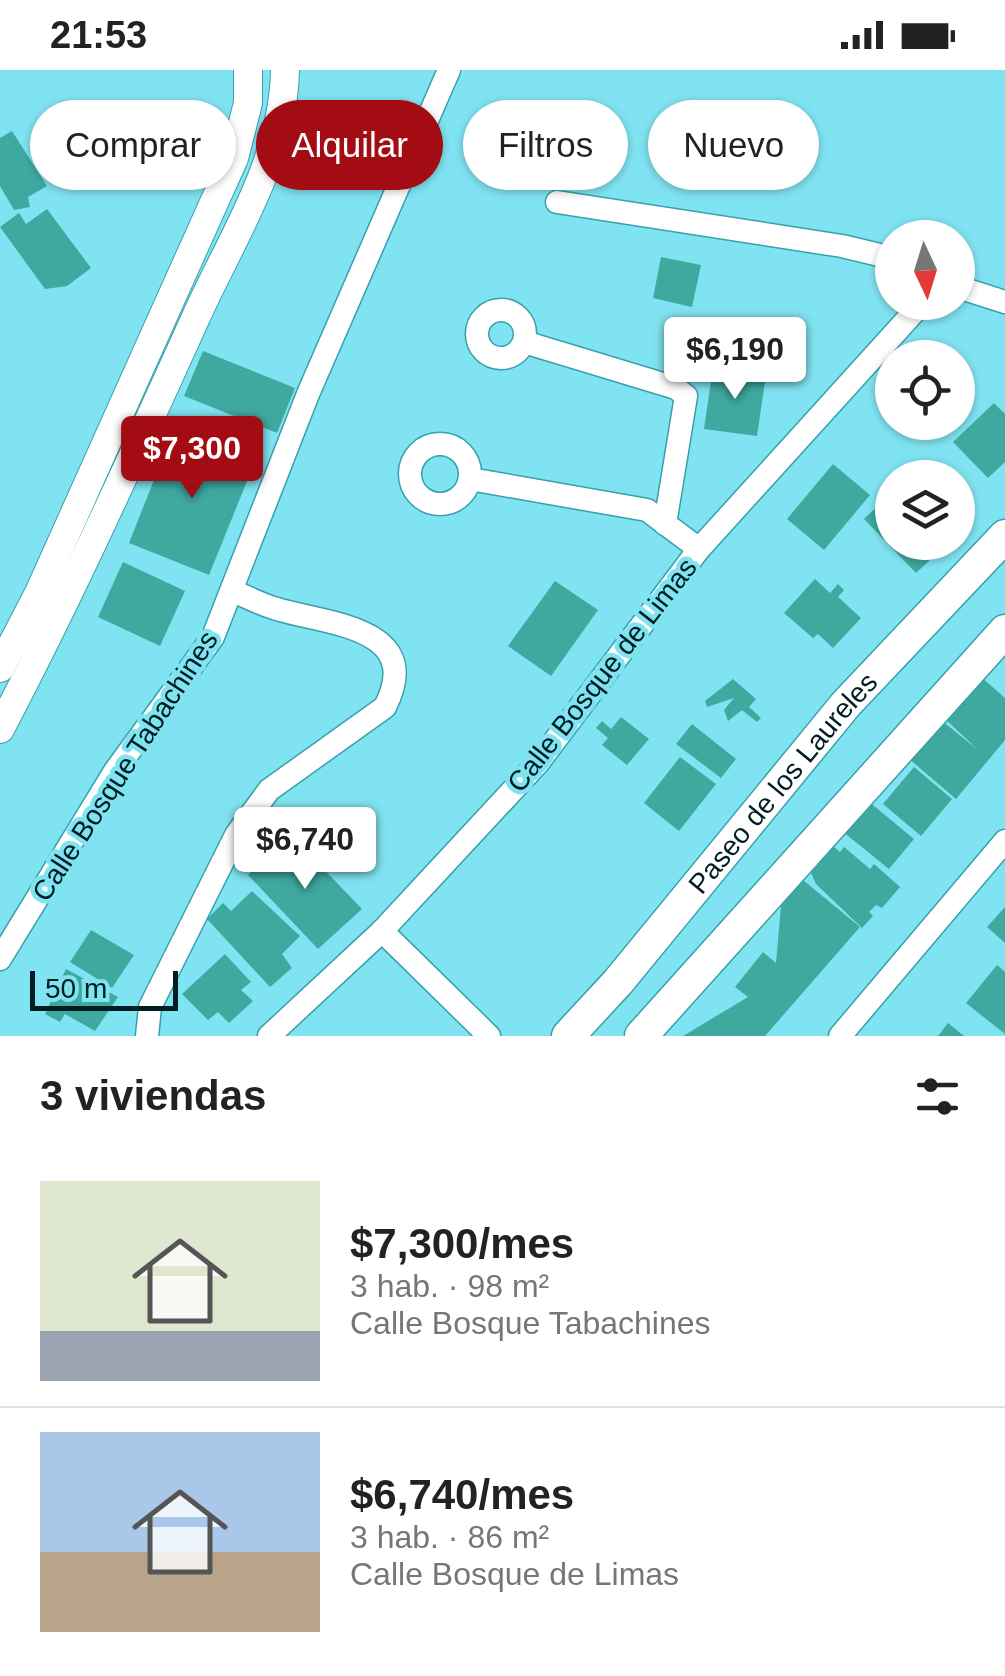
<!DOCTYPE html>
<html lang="es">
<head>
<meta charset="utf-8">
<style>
  body { margin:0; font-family:Arial,sans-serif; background:#f2f2f2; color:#222; height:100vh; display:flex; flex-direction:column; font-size:38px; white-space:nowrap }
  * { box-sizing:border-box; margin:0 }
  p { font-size:32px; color:#767676 }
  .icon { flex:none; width:55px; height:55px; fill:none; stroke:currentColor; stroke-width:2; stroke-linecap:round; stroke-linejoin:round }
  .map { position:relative; height:966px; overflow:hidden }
  .drawer { display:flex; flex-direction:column; background:#fff; flex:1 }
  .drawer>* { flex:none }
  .guide { position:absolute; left:30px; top:30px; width:945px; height:90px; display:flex; gap:20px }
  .needle { width:65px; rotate:176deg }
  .buttons { position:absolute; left:875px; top:150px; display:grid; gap:20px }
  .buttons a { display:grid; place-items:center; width:100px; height:100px; border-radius:50%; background:#fff; box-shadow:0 2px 8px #0004; font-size:50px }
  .scale { position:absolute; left:30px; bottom:25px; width:148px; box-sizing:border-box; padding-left:10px; border:5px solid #001d21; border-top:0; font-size:28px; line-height:35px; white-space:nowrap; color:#001d21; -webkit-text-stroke:8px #80e3f1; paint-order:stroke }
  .price { position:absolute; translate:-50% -85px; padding:0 22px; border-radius:10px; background:#fff; color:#222; font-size:32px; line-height:65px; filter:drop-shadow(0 2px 5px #0008) }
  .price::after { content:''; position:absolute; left:50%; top:60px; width:30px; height:22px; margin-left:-15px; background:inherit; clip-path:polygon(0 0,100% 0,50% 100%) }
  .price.on { background:#a40c13; color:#fff }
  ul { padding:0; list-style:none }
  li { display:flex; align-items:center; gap:30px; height:250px; padding:0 40px }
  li+li { border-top:2px solid #e0e0e0 }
  li span { display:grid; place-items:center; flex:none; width:280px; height:200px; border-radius:0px; color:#555 }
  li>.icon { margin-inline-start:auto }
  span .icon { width:120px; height:120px; fill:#fffc; stroke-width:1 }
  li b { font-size:42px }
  h2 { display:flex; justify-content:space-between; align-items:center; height:120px; padding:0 40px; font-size:42px }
  .chip { padding:0 35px; border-radius:45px; background:#fff; box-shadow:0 2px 8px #0004; font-size:35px; line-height:90px }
  .chip.on { background:#a40c13; color:#fff }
  .status { display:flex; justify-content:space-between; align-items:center; height:70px; padding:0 50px; background:#fff; direction:ltr }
  .status svg { height:28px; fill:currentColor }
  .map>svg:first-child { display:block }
</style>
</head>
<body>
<div class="status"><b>21:53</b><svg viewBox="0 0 49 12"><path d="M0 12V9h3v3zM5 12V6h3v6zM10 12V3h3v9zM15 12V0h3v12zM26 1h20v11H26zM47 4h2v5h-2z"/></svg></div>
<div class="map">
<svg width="1005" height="966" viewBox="0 0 1005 966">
  <rect width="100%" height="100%" fill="#80e3f1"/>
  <!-- building -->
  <g fill="#3fa9a0">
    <path d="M12 61 47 116 28 127 30 137 14 140 0 116V68Z"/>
    <path d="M47 139 91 198 67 216 45 219 0 157 19 143 26 154Z"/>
    <path d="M661 187 701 195 692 237 653 228Z"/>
    <path d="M203 281 295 318 277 363 184 326Z"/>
    <path d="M713 297 766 305 757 366 704 359Z"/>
    <path d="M994 333 1005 344V392L988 408 953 372Z"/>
    <path d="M175 357 256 389 209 505 129 473Z"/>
    <path d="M833 394 870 425 824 480 787 449Z"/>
    <path d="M892 422V472H949L916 503 864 449Z"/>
    <path d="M123 492 185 521 160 576 98 547Z"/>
    <path d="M815 509 830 523 838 514 844 520 838 527 861 548 833 578 818 564 813 568 784 543Z"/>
    <path d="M555 511 598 540 551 606 508 576Z"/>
    <path d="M980 606 1005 628V670L956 729 908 688 941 650 978 680 943 647Z"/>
    <path d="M733 609 756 629 749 637 761 648 757 652 742 640 728 651 724 640 734 628 707 637 705 631Z"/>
    <path d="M621 647 649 669 627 695 602 675 608 668 596 658 602 651 611 659Z"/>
    <path d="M692 654 736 689 721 708 676 674Z"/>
    <path d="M680 687 716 714 679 761 644 733Z"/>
    <path d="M914 697 952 729 921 766 883 734Z"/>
    <path d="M868 731 914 769 889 799 842 761Z"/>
    <path d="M290 764 362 839 318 879 248 805Z"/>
    <path d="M833 776 840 782 844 777 870 799 874 794 900 817 882 838 876 835 869 842 873 846 862 858 816 814 811 803Z"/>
    <path d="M803 810 860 857 765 966H683L748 927 735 917 763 882 776 893 781 836Z"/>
    <path d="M252 821 300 866 282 884 292 898 270 917 207 849 223 833 231 841Z"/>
    <path d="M1005 837V873L987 857Z"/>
    <path d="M91 860 134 885 112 918 70 892Z"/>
    <path d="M225 884 251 912 241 920 253 931 229 953 218 942 208 950 182 924Z"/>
    <path d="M997 895 1005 902V964L966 933Z"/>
    <path d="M66 899 118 927 95 961 65 944 60 952 45 944Z"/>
    <path d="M948 953 964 966H938Z"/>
  </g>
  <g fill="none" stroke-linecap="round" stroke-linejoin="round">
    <defs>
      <g id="minor">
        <path d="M557 132 842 176 892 188"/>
        <path d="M958 217 1005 232"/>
        <circle cx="501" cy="264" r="24"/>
        <path d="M524 272 676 318 686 326 665 454"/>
        <circle cx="440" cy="404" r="30"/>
        <path d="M470 409 647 440 699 479"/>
        <path d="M382 861 489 966"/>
        <path d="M0 889 115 701 213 567 308 324 449 0"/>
        <path d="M147 966 150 937 236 765 269 720 385 637C426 556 325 554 277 539 262 535 247 527 233 521"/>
        <path d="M269 966 382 861 538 693 699 479 923 232"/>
        <path d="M840 966 1005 771"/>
      </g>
      <g id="tertiary">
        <path d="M0 598 39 523 234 88 248 33V0"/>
        <path d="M0 659C71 524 133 386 196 247 233 165 283 93 285 0"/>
      </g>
      <g id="secondary">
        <path id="s1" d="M568 966 618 912 846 634 1005 466"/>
        <path d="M641 966 1005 561"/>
      </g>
    </defs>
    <!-- minor casing -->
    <use href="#minor" stroke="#37a0ad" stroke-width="25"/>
    <!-- tertiary casing -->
    <use href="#tertiary" stroke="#37a0ad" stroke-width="30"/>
    <!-- secondary casing -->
    <use href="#secondary" stroke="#37a0ad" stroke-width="35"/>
    <!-- minor -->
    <use href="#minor" stroke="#fff" stroke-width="22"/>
    <!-- tertiary -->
    <use href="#tertiary" stroke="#fff" stroke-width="28"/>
    <!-- secondary -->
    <use href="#secondary" stroke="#fff" stroke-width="32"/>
  </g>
  <g text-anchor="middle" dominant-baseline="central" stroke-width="9" stroke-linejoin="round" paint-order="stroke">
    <!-- street labels -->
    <g font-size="28" fill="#001d21" stroke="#80e3f1">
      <text transform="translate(602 605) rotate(-52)">Calle Bosque de Limas</text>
      <text transform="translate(125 696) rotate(-57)">Calle Bosque Tabachines</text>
      <text stroke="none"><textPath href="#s1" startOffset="332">Paseo de los Laureles</textPath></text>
    </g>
  </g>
</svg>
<div class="buttons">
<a><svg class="needle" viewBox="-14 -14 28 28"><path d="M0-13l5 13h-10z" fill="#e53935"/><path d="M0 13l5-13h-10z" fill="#767676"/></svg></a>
<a><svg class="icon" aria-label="locate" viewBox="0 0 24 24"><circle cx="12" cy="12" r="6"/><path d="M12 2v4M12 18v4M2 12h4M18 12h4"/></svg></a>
<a><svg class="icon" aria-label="layers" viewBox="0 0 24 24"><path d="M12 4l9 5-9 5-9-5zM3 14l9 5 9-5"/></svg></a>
</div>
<div class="scale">50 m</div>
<b class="price" style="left:735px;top:332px">$6,190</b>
<b class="price on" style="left:192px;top:431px">$7,300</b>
<b class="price" style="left:305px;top:822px">$6,740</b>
<div class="guide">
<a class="chip">Comprar</a>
<a class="chip on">Alquilar</a>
<a class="chip">Filtros</a>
<a class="chip">Nuevo</a>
</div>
</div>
<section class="drawer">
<h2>3 viviendas<svg class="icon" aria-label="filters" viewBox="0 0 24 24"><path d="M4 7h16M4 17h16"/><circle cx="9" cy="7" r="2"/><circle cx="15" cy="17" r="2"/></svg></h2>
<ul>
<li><span style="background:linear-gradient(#dfe7d0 75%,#9aa5b1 0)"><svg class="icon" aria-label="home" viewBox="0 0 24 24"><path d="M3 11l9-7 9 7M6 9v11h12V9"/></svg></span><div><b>$7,300/mes</b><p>3 hab. · 98 m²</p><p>Calle Bosque Tabachines</p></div></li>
<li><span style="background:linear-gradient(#a9c7e8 60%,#b9a48a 0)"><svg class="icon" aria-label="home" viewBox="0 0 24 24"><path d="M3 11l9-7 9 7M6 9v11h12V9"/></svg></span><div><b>$6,740/mes</b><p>3 hab. · 86 m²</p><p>Calle Bosque de Limas</p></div></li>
</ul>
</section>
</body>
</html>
